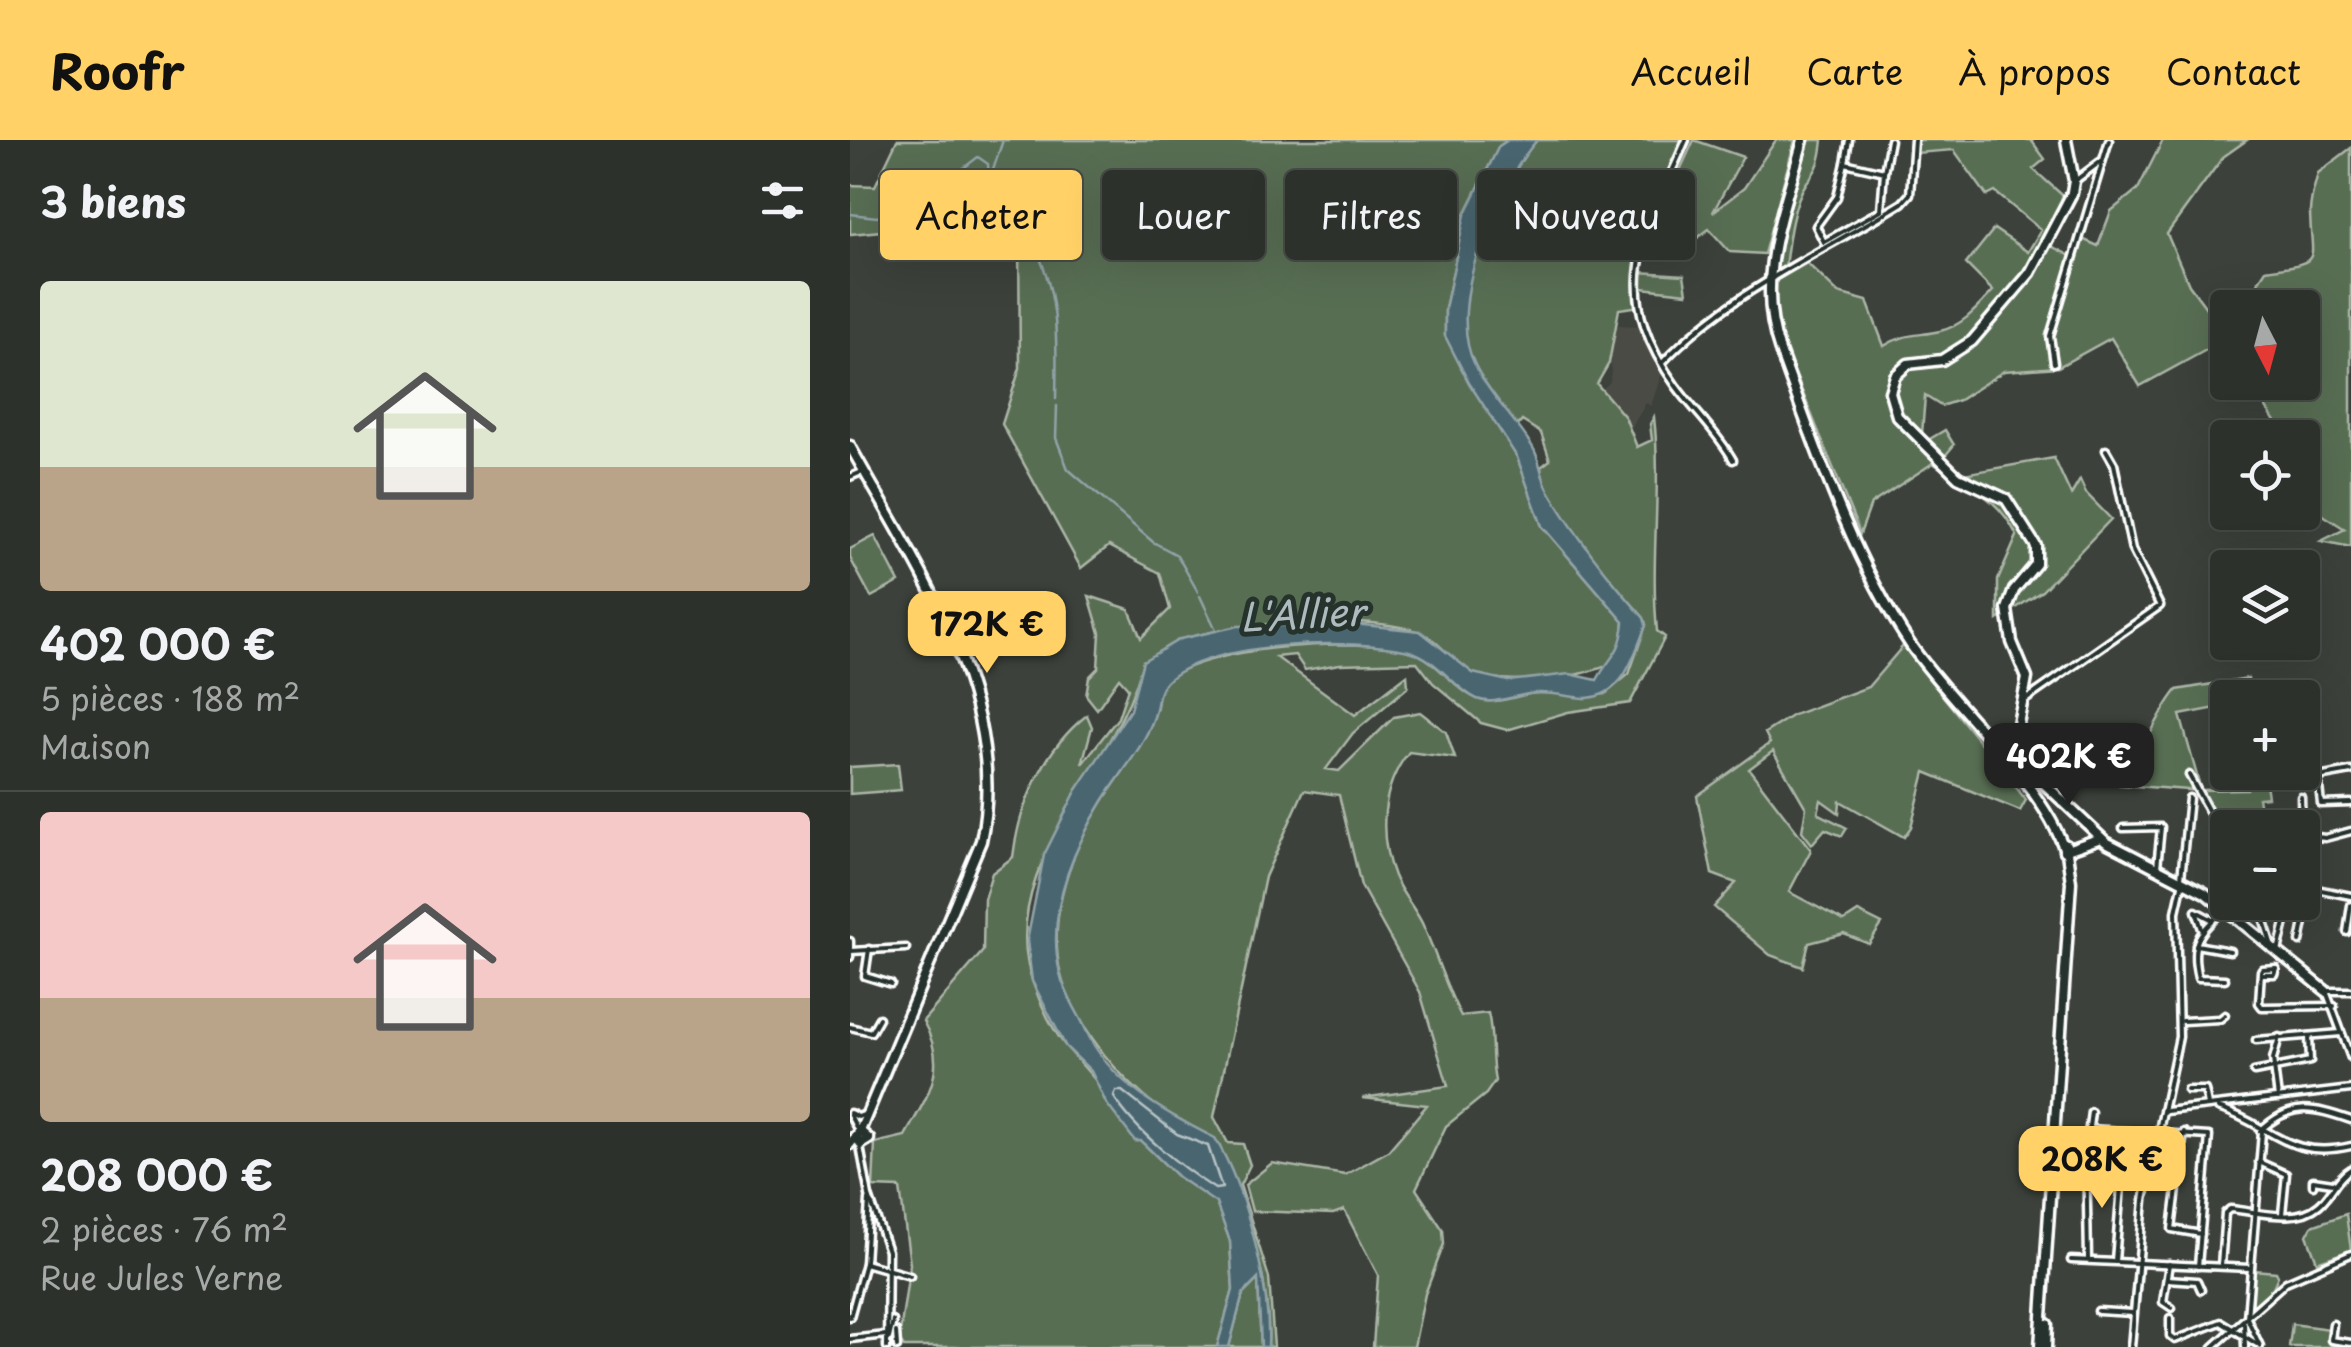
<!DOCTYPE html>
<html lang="fr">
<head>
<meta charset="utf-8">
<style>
  body { margin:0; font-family:"Playpen Sans",sans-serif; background:#393d38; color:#f1f3f6; height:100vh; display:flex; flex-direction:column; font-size:38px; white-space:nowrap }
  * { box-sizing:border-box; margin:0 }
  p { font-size:32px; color:#a7a9a9 }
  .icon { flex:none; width:55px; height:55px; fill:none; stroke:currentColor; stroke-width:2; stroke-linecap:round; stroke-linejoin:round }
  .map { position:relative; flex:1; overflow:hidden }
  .side { display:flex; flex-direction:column; background:#2d312c; width:850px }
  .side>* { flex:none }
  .guide { position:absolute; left:30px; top:30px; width:950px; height:90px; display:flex; gap:20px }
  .needle { width:65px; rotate:174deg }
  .tools { position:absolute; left:1360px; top:150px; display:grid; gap:20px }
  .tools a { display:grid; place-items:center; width:110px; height:110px; border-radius:10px; background:#2d312c; box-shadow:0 10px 40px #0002,0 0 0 2px #484c48; font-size:50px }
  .price { position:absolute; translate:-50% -85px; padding:0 22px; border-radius:20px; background:#ffd166; color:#111; font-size:32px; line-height:65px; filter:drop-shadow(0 2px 5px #0008) }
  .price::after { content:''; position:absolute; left:50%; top:60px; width:30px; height:22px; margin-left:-15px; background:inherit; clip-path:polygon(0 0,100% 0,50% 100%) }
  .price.selected { background:#222; color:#fff }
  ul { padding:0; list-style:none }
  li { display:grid; align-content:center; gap:20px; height:530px; padding:0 40px }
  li+li { border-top:2px solid #484c48 }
  li span { display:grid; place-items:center; height:310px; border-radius:10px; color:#555 }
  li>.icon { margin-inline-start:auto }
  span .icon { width:180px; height:180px; fill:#fffc; stroke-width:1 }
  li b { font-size:42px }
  h2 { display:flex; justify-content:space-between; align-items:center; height:120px; padding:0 40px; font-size:42px }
  .tag { padding:0 35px; border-radius:10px; background:#2d312c; box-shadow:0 10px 40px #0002,0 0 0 2px #484c48; font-size:35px; line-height:90px }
  .tag.selected { background:#ffd166; color:#111 }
  header { display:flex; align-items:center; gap:60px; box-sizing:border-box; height:140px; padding:0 50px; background:#ffd166; color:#111 }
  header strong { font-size:48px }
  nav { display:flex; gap:55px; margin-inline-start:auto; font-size:35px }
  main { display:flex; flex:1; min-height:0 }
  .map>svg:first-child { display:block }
</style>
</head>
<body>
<header>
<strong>Roofr</strong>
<nav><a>Accueil</a><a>Carte</a><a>À propos</a><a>Contact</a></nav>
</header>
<main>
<section class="side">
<h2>3 biens<svg class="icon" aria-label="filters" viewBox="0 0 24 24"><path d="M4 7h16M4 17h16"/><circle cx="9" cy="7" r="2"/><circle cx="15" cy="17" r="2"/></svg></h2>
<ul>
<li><span style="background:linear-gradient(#dfe7d0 60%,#b9a48a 0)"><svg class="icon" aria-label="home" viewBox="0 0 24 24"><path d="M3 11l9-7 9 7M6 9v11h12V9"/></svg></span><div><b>402 000 €</b><p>5 pièces · 188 m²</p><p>Maison</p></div></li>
<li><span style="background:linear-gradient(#f6c9c9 60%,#b9a48a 0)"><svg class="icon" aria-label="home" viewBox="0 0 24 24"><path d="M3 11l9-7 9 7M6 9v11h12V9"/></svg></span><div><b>208 000 €</b><p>2 pièces · 76 m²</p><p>Rue Jules Verne</p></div></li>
</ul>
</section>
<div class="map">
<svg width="1501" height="1207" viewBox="0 0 1501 1207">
  <rect width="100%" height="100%" fill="#3c413b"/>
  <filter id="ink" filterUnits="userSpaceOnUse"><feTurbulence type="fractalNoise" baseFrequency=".01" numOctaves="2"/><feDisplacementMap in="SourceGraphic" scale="20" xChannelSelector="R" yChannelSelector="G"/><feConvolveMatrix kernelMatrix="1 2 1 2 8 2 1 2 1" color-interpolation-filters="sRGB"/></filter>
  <g filter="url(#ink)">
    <!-- built -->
    <path fill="#4b4b45" d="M764 185 791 186 812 232 801 266 796 263 781 288 753 248 760 242Z"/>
    <!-- green -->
    <g fill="#596e52" stroke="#acb6a8" stroke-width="2.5">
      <path d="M47 0H658L649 6 615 74 595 169V196L667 317 692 386 774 482 771 507 762 523C734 539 651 547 621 532 602 523 587 497 567 491 511 474 389 482 333 499 319 503 307 515 293 521 272 621 142 729 183 843 190 863 204 894 219 910 238 932 277 972 285 1001H291L328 1037 366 1062 380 1101 383 1150 367 1207H54L49 1200 60 1124 50 1048 23 1047 25 1003 55 996C79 953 99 928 73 881L133 811 134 759 142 733 163 717C169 664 195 608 237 575L242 587 232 624 268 578 278 548 269 538 247 569 236 555 239 537 248 528 250 493 239 456 279 469 291 498 320 469 310 433 259 406 231 428 152 284 170 228 169 101 143 80 0 94V45L25 46Z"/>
      <path d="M687 0H834L795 84 803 89 844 0 893 17 863 72 894 48 926 0H945L914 114 880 112 859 89 832 110 789 120V132L834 135 837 153 791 148V166L769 169 759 223 747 244 775 277 787 307 802 300 800 284 804 277C812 348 800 419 807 491L815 497 780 563 718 572 657 590 631 583 583 543 567 522 490 524 455 530 445 515 426 517 505 575 557 535 558 547 503 593 476 629 489 631 544 577 570 572 596 592 605 618 559 612C531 646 528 695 544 736 551 753 564 767 572 783 586 813 595 846 611 876L638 873C644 897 640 917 645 941L636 954 596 986 566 1049 593 1090 594 1104 575 1154 564 1207H523L528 1135 494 1070 483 1074 402 1071 395 1045 422 1023 495 1035 538 1011 577 965 512 958 598 946 570 852 511 746 489 655 454 650 415 737 364 977 378 1003 393 1004 400 1025 390 1045 419 1138 424 1207H418C422 1136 394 1072 370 1006 360 990 340 991 326 981 280 949 247 913 222 864 190 803 213 726 247 670 266 640 292 607 305 573 309 564 307 552 313 544 345 505 517 496 563 512 590 521 610 559 637 561 653 563 672 553 689 553 711 552 735 558 755 554L779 534 796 485 794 478C767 446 693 368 691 327L700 320 691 293 672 281 667 287C648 263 622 231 616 201 604 148 652 39 687 0Z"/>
      <path d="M955 0H973C971 20 968 29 957 42 942 63 938 103 935 128L921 133Z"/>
      <path d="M1067 0H1181L1195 19 1183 29 1220 62 1199 105 1225 118 1230 98 1248 106 1261 71 1288 49 1313 0H1397L1373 17 1317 94 1339 145 1377 196V213L1369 203 1290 246 1261 198 1208 227 1154 231 1109 260 1091 266 1075 256 1072 294 1078 300 1095 290 1104 305 1094 317 1114 334 1204 318 1221 355 1230 340 1236 353 1261 379 1192 451 1148 480V440L1167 396C1147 354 1119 349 1083 323L1021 364 1010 394 933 204 925 173 924 142 957 123 988 153 1017 161 1034 206C1054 193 1069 196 1090 191 1113 186 1128 167 1143 151L1116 124 1144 89 1178 112 1191 90 1145 52 1137 56 1104 10 1066 13Z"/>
      <path d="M1501 8V407L1471 401 1495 389 1453 362V347L1461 339 1453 327 1452 298 1435 297 1400 243 1452 242V168L1420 167 1408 142 1416 130C1475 121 1461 124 1460 72 1460 59 1465 45 1468 33Z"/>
      <path d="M25 396 49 442 21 457 0 418V409Z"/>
      <path d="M1053 506 1176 660 1170 671 1075 632 1061 687 1054 697 990 661 989 673 971 660 968 673 997 688 992 696 975 689 962 704 952 691 956 668 923 611 899 629 961 710 939 752 994 781 1008 772 1032 784 1019 804 994 794 959 803 953 827 920 815 864 767 886 743 862 734 847 656 920 603 915 593 943 575 1018 547Z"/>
      <path d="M1398 538 1401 552 1380 555 1377 566 1330 575 1351 650 1397 649V633H1433L1415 636 1418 657 1408 658 1411 674 1358 669 1351 651 1270 645C1295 613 1303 580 1327 550Z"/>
      <path d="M48 624 51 650 0 654V627Z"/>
      <path d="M1496 1074 1501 1110 1467 1122 1457 1095 1462 1086Z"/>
      <path d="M1403 1130 1426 1132 1428 1136 1422 1150 1405 1165 1400 1162Z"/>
      <path d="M408 1139 411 1207H379L393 1154Z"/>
      <path d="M1442 1184 1480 1189 1479 1201 1501 1207H1439Z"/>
    </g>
    <!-- water -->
    <path fill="#49666f" stroke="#92a3a9" stroke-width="2.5" d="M658 0H687C647 46 594 165 625 225 639 254 665 279 682 306 691 320 690 335 698 349 725 396 758 437 794 478L796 485C783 520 773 555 737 558 723 558 703 552 686 553 667 554 644 566 627 559 602 547 588 519 559 511 504 498 358 500 316 542 307 551 308 565 304 577 294 607 269 635 253 661 222 711 196 774 210 833 214 853 227 870 235 888 259 943 315 973 365 998 396 1049 421 1148 418 1207H411L408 1139 393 1154 379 1207H367L383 1150 380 1101 366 1063 328 1037 291 1001H285L256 963 241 931 216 907 182 841 177 801 194 715 226 651 280 570 293 521 330 499 388 486 504 484 570 491 623 533 658 541 720 534 747 540C760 515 771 515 774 482L692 386 667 317 619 243 595 196V169L615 75 649 6Z"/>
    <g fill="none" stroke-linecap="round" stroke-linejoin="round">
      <!-- shore -->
      <path stroke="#b6c2c5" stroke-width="2.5" d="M272 951 327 994 358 1006 372 1048 365 1049C332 1028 285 991 264 957L266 951Z"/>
      <!-- stream -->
      <g stroke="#92a3a9" stroke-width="2.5">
        <path d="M140 39 153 0"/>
        <path d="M140 44C144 81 166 72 180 98 210 149 207 201 206 259"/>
        <path d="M0 74 27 77 47 67 106 71 119 56 111 30 128 17 138 24 139 40"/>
        <path d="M207 266 206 298 218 329 303 402 327 415 348 452"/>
        <path d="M350 456 366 490"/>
      </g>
      <defs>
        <g id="street">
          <path d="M836 0C794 97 757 149 826 246 844 271 868 293 883 320"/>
          <path d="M999 0 995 23 1034 32 1040 0"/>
          <path d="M995 23 987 57 966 86 974 102 1031 70 1034 32"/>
          <path d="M1226 40 1250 22"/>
          <path d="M672 63 685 69"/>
          <path d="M813 222C879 152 971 113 1052 63L1060 54 1064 0"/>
          <path d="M1204 223 1200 196 1259 0"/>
          <path d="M0 337 14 331"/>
          <path d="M1174 561 1310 466 1282 410 1264 324 1256 310"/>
          <path d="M1501 631 1468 637 1471 664 1501 663"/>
          <path d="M1339 635 1378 707"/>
          <path d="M1451 657 1452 694"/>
          <path d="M1273 688 1311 687 1307 727"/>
          <path d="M1436 688 1437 671"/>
          <path d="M1452 695 1475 698 1501 691"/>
          <path d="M1371 717 1378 753"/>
          <path d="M1331 738 1339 658"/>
          <path d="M1380 762V772"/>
          <path d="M1408 762 1422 806"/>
          <path d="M1352 789 1346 771 1361 779"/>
          <path d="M1497 792 1501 765"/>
          <path d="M0 801V817"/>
          <path d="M1450 802 1461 748 1501 756"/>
          <path d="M1346 805 1380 811"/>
          <path d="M19 809 15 836 41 844"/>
          <path d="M1 811 56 808"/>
          <path d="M1428 811 1440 762"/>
          <path d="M1411 834H1424L1426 828 1412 829 1411 831 1409 863 1412 867 1484 866"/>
          <path d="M1375 839 1348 838C1339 801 1350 792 1375 769"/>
          <path d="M1501 851H1476L1501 918"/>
          <path d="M1332 881 1370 879 1375 875"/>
          <path d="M0 887 21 892 29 878"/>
          <path d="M1406 900 1491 893"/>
          <path d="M1404 932 1460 921 1459 896"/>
          <path d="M1337 950H1355L1358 965"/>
          <path d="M1428 958 1423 919 1429 897"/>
          <path d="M1368 968C1421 984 1436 1021 1501 1006"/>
          <path d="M1316 971 1501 949"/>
          <path d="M0 973 8 977 16 974"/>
          <path d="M0 975 8 991"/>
          <path d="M1240 989 1359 996 1348 1126"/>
          <path d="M1410 991C1441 961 1462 967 1501 980"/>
          <path d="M1334 992 1322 1089 1351 1094"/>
          <path d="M10 1006 19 1056 38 1111 37 1207"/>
          <path d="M1237 1020 1301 1025"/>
          <path d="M1409 1022 1436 1034 1432 1074"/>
          <path d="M1463 1045V1040L1483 1043"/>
          <path d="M1238 1119 1236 1009 1241 972"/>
          <path d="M1221 1120 1400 1128"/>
          <path d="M1265 1121 1273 1021"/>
          <path d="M15 1123 60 1136"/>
          <path d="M1319 1124 1313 1162 1322 1168"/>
          <path d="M1371 1126 1375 1073 1380 1069C1406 1071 1446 1085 1469 1065 1482 1054 1485 1039 1501 1029"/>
          <path d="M1317 1139 1347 1141 1351 1150"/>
          <path d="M1248 1171 1283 1173"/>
          <path d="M0 1177 15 1123 19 1060"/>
          <path d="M1320 1178V1196L1325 1200 1371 1182 1407 1204"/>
          <path d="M1394 1183 1395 1207"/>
          <path d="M1483 1184 1481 1200 1501 1203"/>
          <path d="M46 1192 47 1207"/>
          <path d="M39 1198 43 1181"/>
          <path d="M0 1199 36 1195"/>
          <path d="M1410 1206 1397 1178 1412 992"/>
          <path d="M1281 1207 1294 1060 1329 897 1326 772 1333 741"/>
          <path d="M1363 1207 1436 1142 1501 1114"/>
        </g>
        <g id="secondary">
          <path d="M953 0C934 71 904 137 930 211 966 309 1002 417 1060 504 1103 567 1191 641 1215 711"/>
          <path d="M1216 0 1224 41 1222 53 1180 133 1122 201 1092 220 1058 224 1045 236 1040 252 1047 276 1108 337 1156 359 1186 406V424L1164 450 1157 469 1162 502 1177 538 1164 604 1168 619 1256 702 1355 753 1476 851"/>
          <path d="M0 306C65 424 161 559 131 701L10 991"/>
          <path d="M1214 711 1251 698"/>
          <path d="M0 1004 10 991 19 999 11 1004 5 996"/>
          <path d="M1190 1207 1221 742 1216 705"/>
          <path d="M1196 1207 1197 1184"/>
        </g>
      </defs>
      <!-- street casing -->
      <use href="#street" stroke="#fff" stroke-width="11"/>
      <!-- secondary casing -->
      <use href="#secondary" stroke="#fff" stroke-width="15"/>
      <!-- street -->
      <use href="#street" stroke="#26332d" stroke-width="4"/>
      <!-- secondary -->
      <use href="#secondary" stroke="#26332d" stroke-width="8"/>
    </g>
  </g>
  <g text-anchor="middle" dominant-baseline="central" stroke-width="10" stroke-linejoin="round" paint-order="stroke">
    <!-- water labels -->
    <g font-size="38" font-style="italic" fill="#adbabe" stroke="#26332d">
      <text transform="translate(452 473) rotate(-3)">L'Allier</text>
    </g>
  </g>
</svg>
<div class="tools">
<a><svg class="needle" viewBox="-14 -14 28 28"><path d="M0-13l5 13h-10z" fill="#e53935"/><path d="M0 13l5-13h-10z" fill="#a7a9a9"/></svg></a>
<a><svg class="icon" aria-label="locate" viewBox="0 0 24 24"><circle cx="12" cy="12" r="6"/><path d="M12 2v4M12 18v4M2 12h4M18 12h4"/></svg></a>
<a><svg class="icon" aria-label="layers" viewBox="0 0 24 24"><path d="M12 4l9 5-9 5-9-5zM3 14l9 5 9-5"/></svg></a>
<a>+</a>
<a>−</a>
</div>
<b class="price" style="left:137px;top:536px">172K €</b>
<b class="price selected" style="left:1219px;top:668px">402K €</b>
<b class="price" style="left:1252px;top:1071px">208K €</b>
<div class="guide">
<a class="tag selected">Acheter</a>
<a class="tag">Louer</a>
<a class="tag">Filtres</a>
<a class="tag">Nouveau</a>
</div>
</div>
</main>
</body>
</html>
